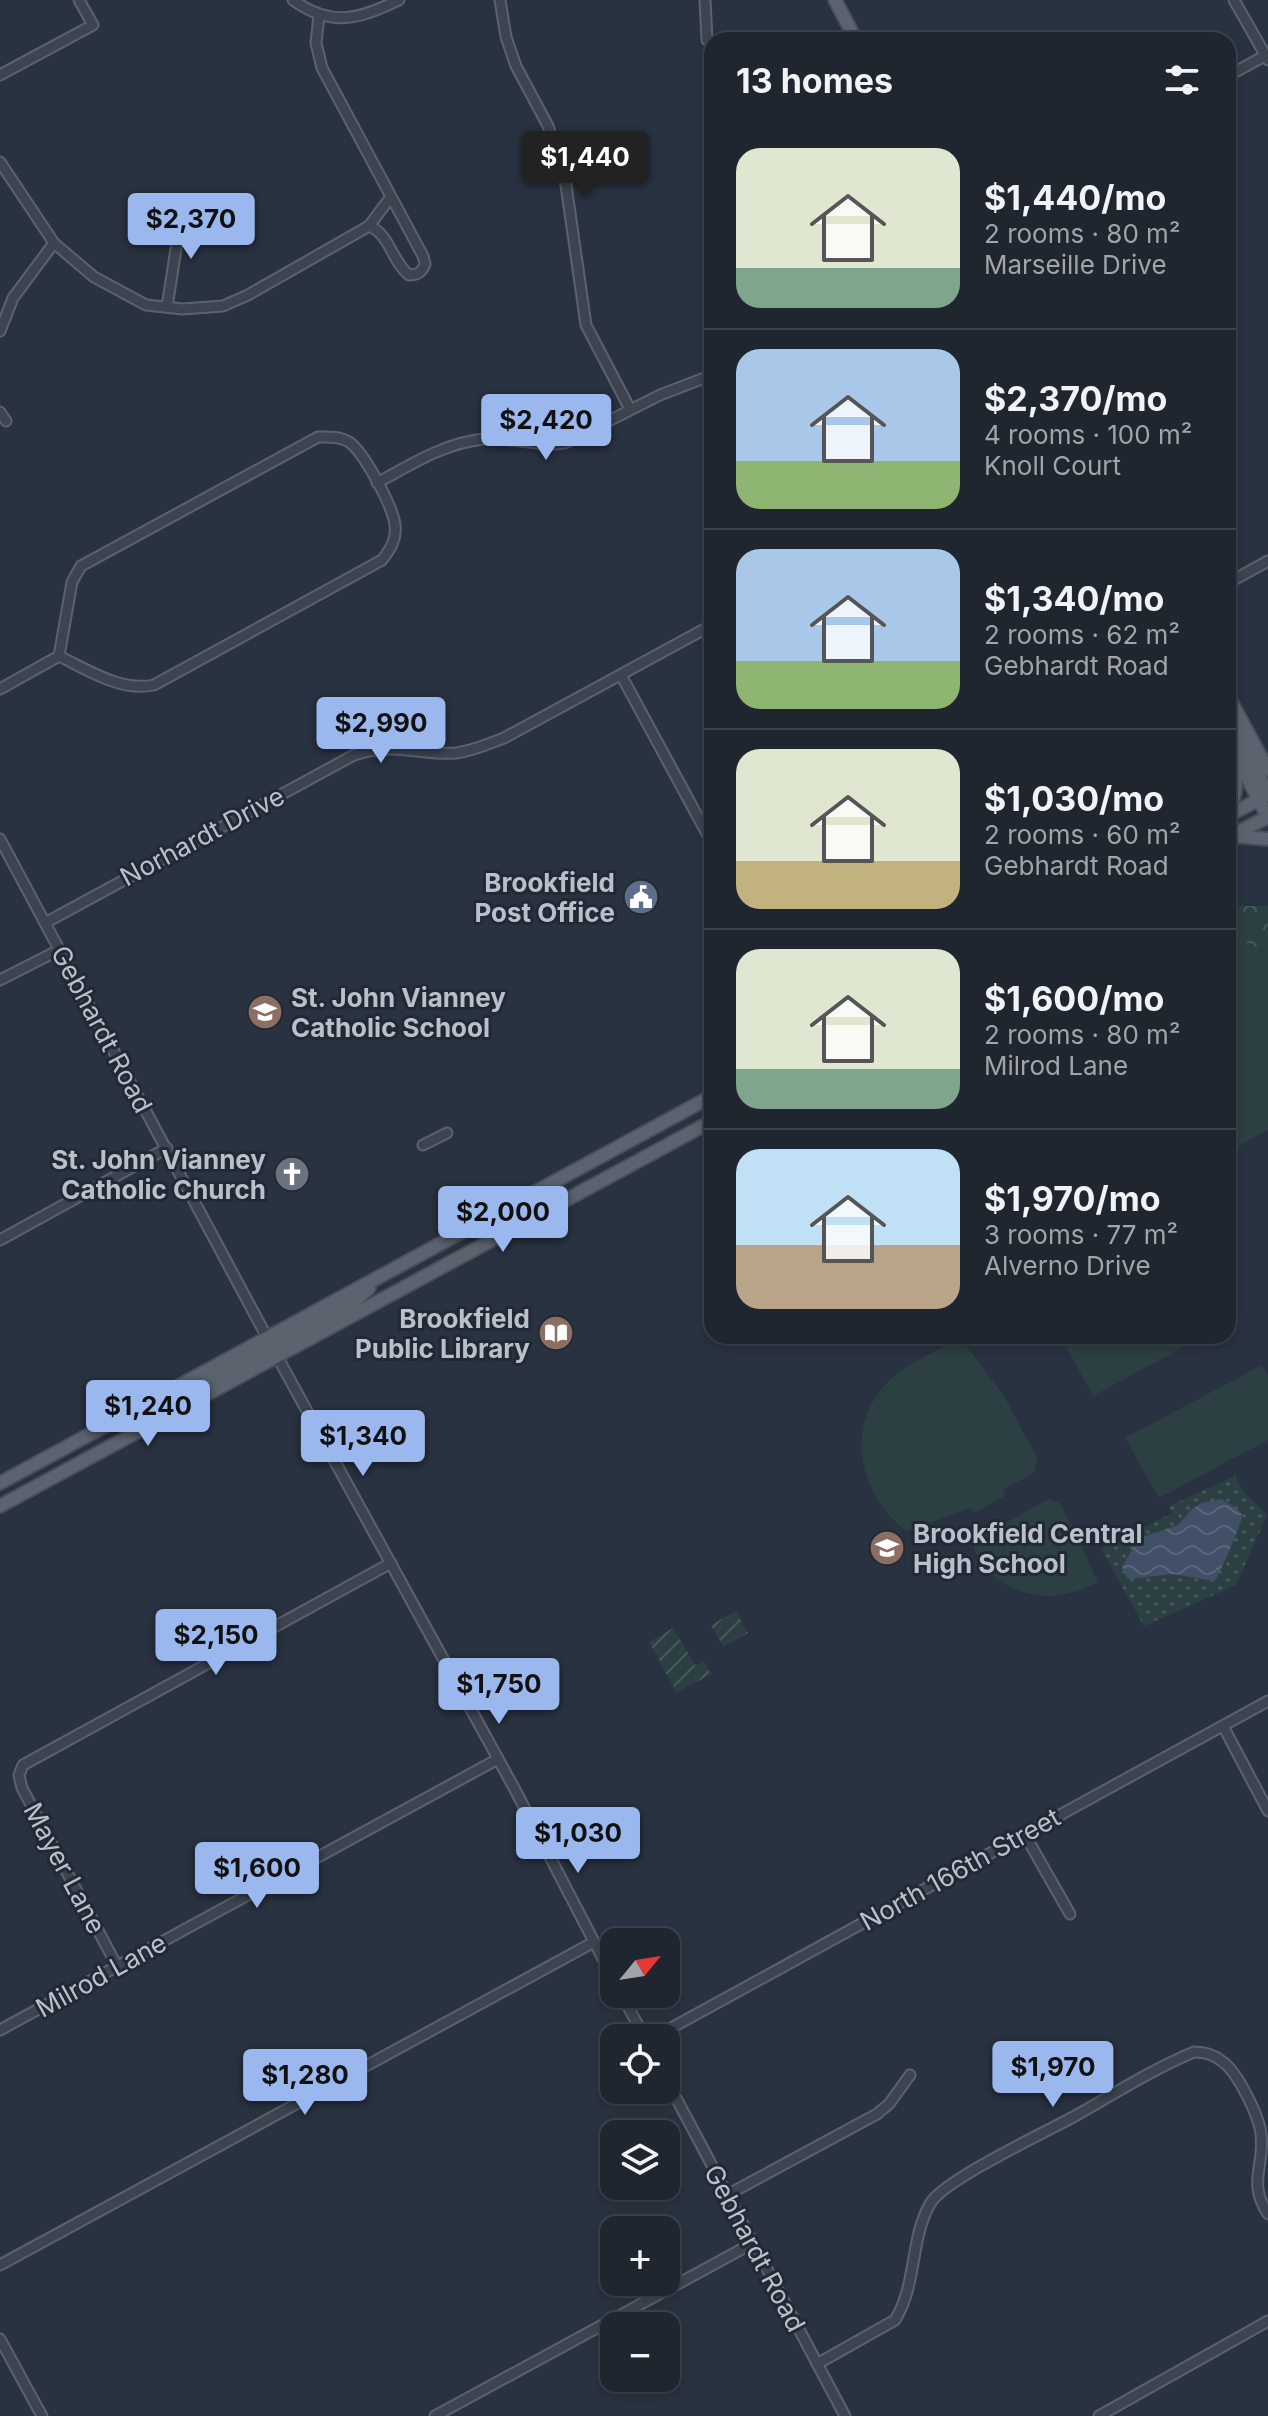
<!DOCTYPE html>
<html lang="en">
<head>
<meta charset="utf-8">
<style>
  body { margin:0; font-family:Inter,sans-serif; background:#2c323c; color:#f1f3f6; height:100vh; display:flex; flex-direction:column; font-size:30px; white-space:nowrap }
  * { box-sizing:border-box; margin:0 }
  p { font-size:26px; color:#a1a5ab }
  .icon { flex:none; width:44px; height:44px; fill:none; stroke:currentColor; stroke-width:2; stroke-linecap:round; stroke-linejoin:round }
  .map { position:relative; flex:1; overflow:hidden }
  .side { position:absolute; left:704px; top:32px; width:532px; height:1312px; display:flex; flex-direction:column; background:#1f2630; border-radius:24px; box-shadow:0 4px 12px #0003,0 0 0 2px #3c434c }
  .side>* { flex:none }
  .needle { width:52px; rotate:60deg }
  .tools { position:absolute; left:600px; top:1928px; display:grid; gap:16px }
  .tools a { display:grid; place-items:center; width:80px; height:80px; border-radius:16px; background:#1f2630; box-shadow:0 4px 12px #0003,0 0 0 2px #3c434c; font-size:40px }
  .price { position:absolute; translate:-50% -68px; padding:0 18px; border-radius:8px; background:#9bb8ee; color:#111; font-size:26px; line-height:52px; filter:drop-shadow(0 2px 4px #0008) }
  .price::after { content:''; position:absolute; left:50%; top:48px; width:24px; height:18px; margin-left:-12px; background:inherit; clip-path:polygon(0 0,100% 0,50% 100%) }
  .price.on { background:#222; color:#fff }
  ul { padding:0; list-style:none }
  li { display:flex; align-items:center; gap:24px; height:200px; padding:0 32px }
  li+li { border-top:2px solid #3c434c }
  li span { display:grid; place-items:center; flex:none; width:224px; height:160px; border-radius:24px; color:#555 }
  li>.icon { margin-inline-start:auto }
  span .icon { width:96px; height:96px; fill:#fffc; stroke-width:1 }
  li b { font-size:34px }
  h2 { display:flex; justify-content:space-between; align-items:center; height:96px; padding:0 32px; font-size:34px }
  .map>svg:first-child { display:block }
</style>
</head>
<body>
<div class="map">
<svg width="1268" height="2416" viewBox="0 0 1268 2416">
  <defs>
    <pattern id="forest-crowns" width="20" height="18" patternUnits="userSpaceOnUse" patternTransform="scale(2)"><rect width="20" height="18" fill="#2c3f42"/><path d="M2 6a3 3 0 1 1 6 0M12 15a3 3 0 1 1 6 0" fill="none" stroke="#48595c"/></pattern>
    <pattern id="park-dots" width="8" height="8" patternUnits="userSpaceOnUse" patternTransform="scale(2)"><rect width="8" height="8" fill="#2c3f42"/><path d="M2 2h.1M6 6h.1" fill="none" stroke="#48595c" stroke-width="1.8" stroke-linecap="round"/></pattern>
    <pattern id="garden-furrows" width="10" height="10" patternUnits="userSpaceOnUse" patternTransform="scale(2)"><rect width="10" height="10" fill="#2c3f42"/><path d="M-1 1l2-2M0 10L10 0M9 11l2-2" fill="none" stroke="#48595c"/></pattern>
    <pattern id="water-waves" width="16" height="10" patternUnits="userSpaceOnUse" patternTransform="scale(2)"><rect width="16" height="10" fill="#414f67"/><path d="M0 5q4-4 8 0t8 0" fill="none" stroke="#5a677b"/></pattern>
  </defs>
  <rect width="100%" height="100%" fill="#293240"/>
  <!-- grass -->
  <g fill="#2c3f42">
    <path d="M1241 940 1256 947 1268 957V1130L1228 1152V943Z"/>
    <path d="M1060 1336H1204L1093 1396Z"/>
    <path d="M960 1338 1004 1396 1038 1459 1034 1473 1003 1490 1005 1496 974 1513 971 1508 906 1531C861 1497 843 1429 886 1384 906 1363 936 1352 960 1338Z"/>
    <path d="M1262 1365 1268 1376V1440L1159 1498 1125 1438Z"/>
    <path d="M1048 1499 1058 1502 1064 1510 1098 1582C1058 1604 1012 1602 981 1562 974 1553 974 1544 968 1537L990 1522 995 1529Z"/>
  </g>
  <!-- forest -->
  <path fill="url(#forest-crowns)" d="M1228 906H1268V957C1255 945 1246 939 1228 943Z"/>
  <!-- park -->
  <path fill="url(#park-dots)" d="M1235 1476 1244 1492 1267 1515 1236 1585 1144 1626 1101 1549 1172 1513 1169 1506Z"/>
  <!-- garden -->
  <g fill="url(#garden-furrows)">
    <path d="M736 1611 748 1633 723 1647 711 1625Z"/>
    <path d="M673 1628 696 1666 704 1661 711 1674 677 1693 649 1642Z"/>
  </g>
  <!-- water -->
  <path fill="url(#water-waves)" d="M1222 1499C1228 1504 1239 1508 1242 1515 1244 1519 1219 1575 1215 1581L1173 1574 1128 1579 1122 1567 1139 1538 1178 1525 1190 1511 1201 1503Z"/>
  <g fill="none" stroke-linecap="round" stroke-linejoin="round">
    <defs>
      <g id="minor">
        <path d="M293 0C332 28 359 19 399 0"/>
        <path d="M500 0 506 37 516 66 548 126 565 178 586 325 630 409"/>
        <path d="M705 0 707 40"/>
        <path d="M1234 0 1268 60"/>
        <path d="M319 15 316 43 322 68 423 256 425 264C422 272 418 275 409 275 392 262 390 234 369 226"/>
        <path d="M0 75 93 25 79 0"/>
        <path d="M1228 76 1268 54"/>
        <path d="M0 162 54 243 94 277 146 305 183 309 223 306 248 295 369 226 390 198"/>
        <path d="M167 307 182 210"/>
        <path d="M0 331 13 298 54 243"/>
        <path d="M0 412 6 421"/>
        <path d="M318 437C328 437 339 436 349 442 364 452 393 507 395 525 397 539 390 550 382 560L154 685C121 692 88 670 59 656L72 582 81 566Z"/>
        <path d="M377 483C410 465 446 442 485 439 512 437 538 447 565 443L660 395 712 375"/>
        <path d="M1228 583 1268 561"/>
        <path d="M621 675 712 843"/>
        <path d="M0 689 59 656"/>
        <path d="M0 839 284 1369 513 1786 614 1980"/>
        <path d="M45 923 354 755C397 741 417 756 456 753 473 751 488 744 504 738L712 625"/>
        <path d="M0 980 59 950"/>
        <path d="M423 1145 447 1133"/>
        <path d="M0 1240 167 1148"/>
        <path d="M1223 1726 1268 1811"/>
        <path d="M1025 1835 1070 1914"/>
        <path d="M117 1966 22 1788 19 1775 23 1765 391 1563"/>
        <path d="M621 1994 645 2038"/>
        <path d="M0 2030 498 1759"/>
        <path d="M653 2038 1268 1701"/>
        <path d="M666 2079 845 2416"/>
        <path d="M727 2195 877 2114 889 2104 910 2075"/>
        <path d="M0 2265 594 1942"/>
        <path d="M0 2339 42 2416"/>
        <path d="M817 2364 895 2320C917 2285 910 2239 930 2204 943 2180 1046 2132 1075 2116 1114 2094 1153 2069 1194 2052 1205 2052 1214 2054 1223 2062 1238 2073 1259 2116 1261 2134 1265 2166 1247 2182 1268 2214"/>
        <path d="M435 2416 753 2243"/>
        <path d="M1099 2416 1268 2321"/>
      </g>
      <g id="major">
        <path d="M835 0 856 40"/>
        <path d="M1228 696 1268 770"/>
        <path d="M1228 720 1268 793"/>
        <path d="M1228 742 1268 817"/>
        <path d="M1228 816 1265 796"/>
        <path d="M1229 816 1235 792 1238 760"/>
        <path d="M1234 836 1268 839"/>
        <path d="M1228 837 1268 817"/>
        <path d="M277 1356V1347L282 1342 355 1301 369 1288"/>
        <path d="M173 1405 198 1387 267 1350 269 1338"/>
        <path d="M0 1483 712 1096"/>
        <path d="M0 1506 712 1121"/>
      </g>
    </defs>
    <!-- minor casing -->
    <use href="#minor" stroke="#5b626d" stroke-width="13"/>
    <!-- major casing -->
    <use href="#major" stroke="#474d59" stroke-width="16"/>
    <!-- minor -->
    <use href="#minor" stroke="#3d4450" stroke-width="9"/>
    <!-- major -->
    <use href="#major" stroke="#5c636f" stroke-width="12"/>
  </g>
  <!-- icons -->
  <defs>
    <symbol id="civic-disc" viewBox="-11 -11 22 22"><circle r="9.5" fill="#5c6f8a" stroke="#222935"/><path d="M-.6-6.5H3V-4.5H.6V-3L4-1V1h2V6H-6V1h2V-1L-.6-3ZM-1.2 2.5V6h2.4V2.5Z" fill="#fff"/></symbol>
    <symbol id="school-disc" viewBox="-11 -11 22 22"><circle r="9.5" fill="#8d6e63" stroke="#222935"/><path d="M0-5L7-2L0 1L-7-2ZM-4 1L0 2.5L4 1V4Q0 6-4 4Z" fill="#fff"/></symbol>
    <symbol id="church-disc" viewBox="-11 -11 22 22"><circle r="9.5" fill="#6b7280" stroke="#222935"/><path d="M-1.2-6h2.4v3.5h3.3v2.4h-3.3V6h-2.4V-.1h-3.3v-2.4h3.3Z" fill="#fff"/></symbol>
    <symbol id="library-disc" viewBox="-11 -11 22 22"><circle r="9.5" fill="#8d6e63" stroke="#222935"/><path d="M-6-4Q-3-5.5-.7-3.5V5Q-3 3-6 4ZM6-4Q3-5.5 .7-3.5V5Q3 3 6 4Z" fill="#fff"/></symbol>
  </defs>
  <g fill-rule="evenodd">
    <use href="#civic-disc" x="621" y="877" width="40" height="40"/>
    <use href="#school-disc" x="245" y="992" width="40" height="40"/>
    <use href="#church-disc" x="272" y="1154" width="40" height="40"/>
    <use href="#library-disc" x="536" y="1313" width="40" height="40"/>
    <use href="#school-disc" x="867" y="1528" width="40" height="40"/>
  </g>
  <g text-anchor="middle" dominant-baseline="central" stroke-width="6" stroke-linejoin="round" paint-order="stroke">
    <!-- street labels -->
    <g font-size="26" fill="#bac0ca" stroke="#222935">
      <text transform="translate(202 836) rotate(-28)">Norhardt Drive</text>
      <text transform="translate(102 1029) rotate(62)">Gebhardt Road</text>
      <text transform="translate(65 1868) rotate(62)">Mayer Lane</text>
      <text transform="translate(960 1869) rotate(-29)">North 166th Street</text>
      <text transform="translate(101 1975) rotate(-29)">Milrod Lane</text>
      <text transform="translate(755 2248) rotate(62)">Gebhardt Road</text>
    </g>
    <!-- poi labels -->
    <g font-size="26" font-weight="bold" fill="#bac0ca" stroke="#222935" text-anchor="end">
      <text x="615" y="882">Brookfield<tspan x="615" dy="30">Post Office</tspan></text>
      <text x="291" y="997" text-anchor="start">St. John Vianney<tspan x="291" dy="30">Catholic School</tspan></text>
      <text x="266" y="1159">St. John Vianney<tspan x="266" dy="30">Catholic Church</tspan></text>
      <text x="530" y="1318">Brookfield<tspan x="530" dy="30">Public Library</tspan></text>
      <text x="913" y="1533" text-anchor="start">Brookfield Central<tspan x="913" dy="30">High School</tspan></text>
    </g>
  </g>
</svg>
<div class="tools">
<a><svg class="needle" viewBox="-14 -14 28 28"><path d="M0-13l5 13h-10z" fill="#e53935"/><path d="M0 13l5-13h-10z" fill="#a1a5ab"/></svg></a>
<a><svg class="icon" aria-label="locate" viewBox="0 0 24 24"><circle cx="12" cy="12" r="6"/><path d="M12 2v4M12 18v4M2 12h4M18 12h4"/></svg></a>
<a><svg class="icon" aria-label="layers" viewBox="0 0 24 24"><path d="M12 4l9 5-9 5-9-5zM3 14l9 5 9-5"/></svg></a>
<a>+</a>
<a>−</a>
</div>
<b class="price on" style="left:585px;top:199px">$1,440</b>
<b class="price" style="left:191px;top:261px">$2,370</b>
<b class="price" style="left:546px;top:462px">$2,420</b>
<b class="price" style="left:381px;top:765px">$2,990</b>
<b class="price" style="left:503px;top:1254px">$2,000</b>
<b class="price" style="left:148px;top:1448px">$1,240</b>
<b class="price" style="left:363px;top:1478px">$1,340</b>
<b class="price" style="left:216px;top:1677px">$2,150</b>
<b class="price" style="left:499px;top:1726px">$1,750</b>
<b class="price" style="left:578px;top:1875px">$1,030</b>
<b class="price" style="left:257px;top:1910px">$1,600</b>
<b class="price" style="left:1053px;top:2109px">$1,970</b>
<b class="price" style="left:305px;top:2117px">$1,280</b>
<section class="side">
<h2>13 homes<svg class="icon" aria-label="filters" viewBox="0 0 24 24"><path d="M4 7h16M4 17h16"/><circle cx="9" cy="7" r="2"/><circle cx="15" cy="17" r="2"/></svg></h2>
<ul>
<li><span style="background:linear-gradient(#dfe7d0 75%,#7fa58c 0)"><svg class="icon" aria-label="home" viewBox="0 0 24 24"><path d="M3 11l9-7 9 7M6 9v11h12V9"/></svg></span><div><b>$1,440/mo</b><p>2 rooms · 80 m²</p><p>Marseille Drive</p></div></li>
<li><span style="background:linear-gradient(#a9c7e8 70%,#8fb573 0)"><svg class="icon" aria-label="home" viewBox="0 0 24 24"><path d="M3 11l9-7 9 7M6 9v11h12V9"/></svg></span><div><b>$2,370/mo</b><p>4 rooms · 100 m²</p><p>Knoll Court</p></div></li>
<li><span style="background:linear-gradient(#a9c7e8 70%,#8fb573 0)"><svg class="icon" aria-label="home" viewBox="0 0 24 24"><path d="M3 11l9-7 9 7M6 9v11h12V9"/></svg></span><div><b>$1,340/mo</b><p>2 rooms · 62 m²</p><p>Gebhardt Road</p></div></li>
<li><span style="background:linear-gradient(#dfe7d0 70%,#c2b280 0)"><svg class="icon" aria-label="home" viewBox="0 0 24 24"><path d="M3 11l9-7 9 7M6 9v11h12V9"/></svg></span><div><b>$1,030/mo</b><p>2 rooms · 60 m²</p><p>Gebhardt Road</p></div></li>
<li><span style="background:linear-gradient(#dfe7d0 75%,#7fa58c 0)"><svg class="icon" aria-label="home" viewBox="0 0 24 24"><path d="M3 11l9-7 9 7M6 9v11h12V9"/></svg></span><div><b>$1,600/mo</b><p>2 rooms · 80 m²</p><p>Milrod Lane</p></div></li>
<li><span style="background:linear-gradient(#bfe0f5 60%,#b9a48a 0)"><svg class="icon" aria-label="home" viewBox="0 0 24 24"><path d="M3 11l9-7 9 7M6 9v11h12V9"/></svg></span><div><b>$1,970/mo</b><p>3 rooms · 77 m²</p><p>Alverno Drive</p></div></li>
</ul>
</section>
</div>
</body>
</html>
